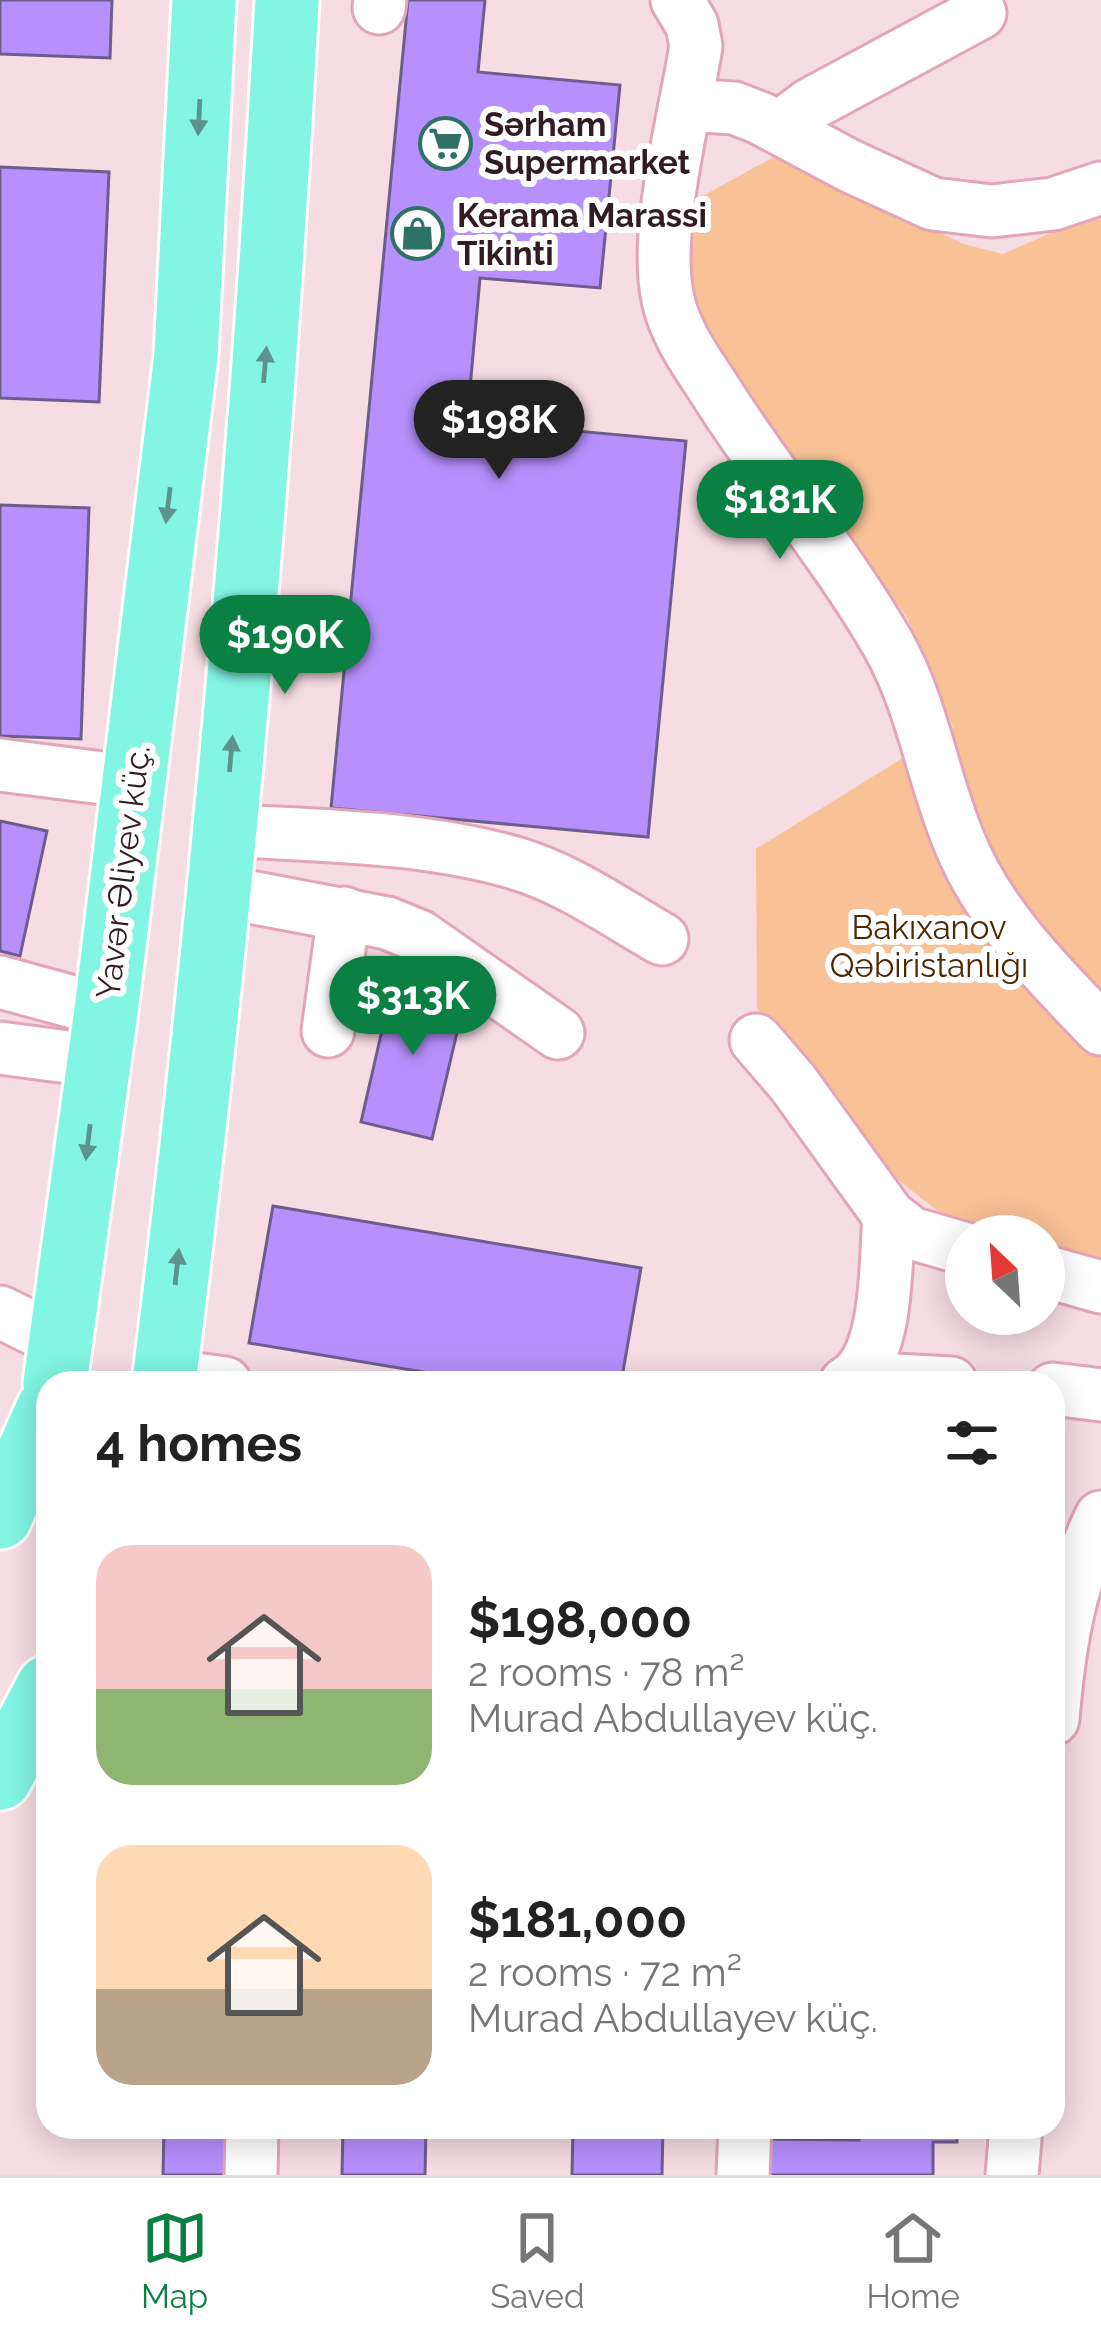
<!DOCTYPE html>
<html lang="en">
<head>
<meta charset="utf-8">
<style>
  body { margin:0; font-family:Raleway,sans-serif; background:#f6f6f6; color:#222; height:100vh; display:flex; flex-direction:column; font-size:45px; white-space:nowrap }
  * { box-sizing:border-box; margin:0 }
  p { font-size:39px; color:#767676 }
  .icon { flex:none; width:66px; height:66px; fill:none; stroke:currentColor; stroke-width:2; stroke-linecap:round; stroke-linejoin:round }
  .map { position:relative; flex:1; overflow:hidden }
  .details { position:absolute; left:36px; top:1371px; width:1029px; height:768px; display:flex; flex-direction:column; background:#fff; border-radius:36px; box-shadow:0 6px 30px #0003 }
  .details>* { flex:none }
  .needle { width:78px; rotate:335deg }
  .tools { position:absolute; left:945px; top:1215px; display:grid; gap:24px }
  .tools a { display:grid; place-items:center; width:120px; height:120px; border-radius:50%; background:#fff; box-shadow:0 6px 30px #0003; font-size:60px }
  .price { position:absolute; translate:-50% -102px; padding:0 27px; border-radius:42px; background:#0b8043; color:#fff; font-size:39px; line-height:78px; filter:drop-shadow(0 3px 6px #0008) }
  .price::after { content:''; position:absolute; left:50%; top:72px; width:36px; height:27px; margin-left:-18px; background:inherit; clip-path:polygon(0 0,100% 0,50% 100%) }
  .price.selected { background:#222; color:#fff }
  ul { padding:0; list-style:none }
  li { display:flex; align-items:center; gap:36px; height:300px; padding:0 60px }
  li span { display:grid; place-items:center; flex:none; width:336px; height:240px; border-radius:36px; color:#555 }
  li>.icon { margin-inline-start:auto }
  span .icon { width:144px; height:144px; fill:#fffc; stroke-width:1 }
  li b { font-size:51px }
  h2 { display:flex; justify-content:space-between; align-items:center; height:144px; padding:0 60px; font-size:51px }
  .dock { display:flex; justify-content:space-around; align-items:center; height:168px; border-top:3px solid #e0e0e0; background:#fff; font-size:33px; color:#767676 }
  .dock a { display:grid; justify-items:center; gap:6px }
  .dock .selected { color:#0b8043 }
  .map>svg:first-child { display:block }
</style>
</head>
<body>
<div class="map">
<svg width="1101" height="2175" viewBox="0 0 1101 2175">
  <rect width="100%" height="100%" fill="#f6dce3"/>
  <!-- green -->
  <path fill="#f8c196" d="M781 153 963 244 1003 254 1101 211V1264L1044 1249V1236H992L958 1227 868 1156 757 1008 756 849 953 727 907 617 767 428 685 285 701 197Z"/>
  <!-- building -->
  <g fill="#b690fd" stroke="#6d5d8d" stroke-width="3">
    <path d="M0 0H112L110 58 0 54Z"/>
    <path d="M408 0H485L478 72 620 85 600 288 480 278 467 421 686 441 648 837 331 808Z"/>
    <path d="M0 167 109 172 99 402 0 398Z"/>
    <path d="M0 505 89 508 81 739 0 736Z"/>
    <path d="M0 821 47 831 20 956 0 951Z"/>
    <path d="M394 978 466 994 432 1139 361 1122Z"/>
    <path d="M273 1206 641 1268 621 1383H489L249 1343Z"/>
    <path d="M164 2127H228V2175H163Z"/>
    <path d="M343 2127H426L425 2175H342Z"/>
    <path d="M573 2127H663L662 2175H572Z"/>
    <path d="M859 2127H957V2142H933V2175H758V2139L859 2140Z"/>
  </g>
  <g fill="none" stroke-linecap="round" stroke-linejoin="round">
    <defs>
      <g id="minor">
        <path d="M677 0 692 25 696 46C685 116 653 232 668 299 675 334 699 365 718 395 772 480 838 557 888 644 923 706 932 776 959 841 988 914 1047 973 1101 1029"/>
        <path d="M379 8 380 0"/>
        <path d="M685 105 734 108 760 118 850 166 933 204 992 211 1053 204 1101 188"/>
        <path d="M780 127 811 104 980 13"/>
        <path d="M0 765 134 782"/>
        <path d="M224 830C320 836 422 836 515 863 567 878 615 912 662 939"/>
        <path d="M218 891 387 923 419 936 558 1033"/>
        <path d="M0 982 106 1011"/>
        <path d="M328 1031 344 913"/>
        <path d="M756 1040 793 1083 889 1216 911 1233 966 1249"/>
        <path d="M0 1048 98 1061"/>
        <path d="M1044 1271 1101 1287"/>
        <path d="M0 1312 63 1343"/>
        <path d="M165 1375 225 1383"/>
        <path d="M856 1378 951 1383"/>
        <path d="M846 1383C890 1359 885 1261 889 1216"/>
        <path d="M1053 1389 1101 1395"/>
        <path d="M1053 1719C1059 1647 1069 1583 1101 1517"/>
        <path d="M251 2175 252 2127"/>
        <path d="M743 2175 745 2127"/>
        <path d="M1012 2175 1016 2127"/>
      </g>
      <g id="major">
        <path d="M55 1383 106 1011 186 355 204 0"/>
        <path d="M164 1383C221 924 262 462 287 0"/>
        <path d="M0 1517 48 1409"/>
        <path d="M0 1778 48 1687"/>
      </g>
    </defs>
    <!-- minor casing -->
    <use href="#minor" stroke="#e4a5b9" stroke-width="57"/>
    <!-- major casing -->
    <use href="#major" stroke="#fff" stroke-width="69"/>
    <!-- minor -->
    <use href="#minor" stroke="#fff" stroke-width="51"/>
    <!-- major -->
    <use href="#major" stroke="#82f5e3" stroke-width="63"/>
  </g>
  <!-- one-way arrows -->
  <defs><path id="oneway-solid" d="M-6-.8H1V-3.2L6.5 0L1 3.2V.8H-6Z" transform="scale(3)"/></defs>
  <g fill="#5e938d">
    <use href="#oneway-solid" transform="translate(199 117) rotate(93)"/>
    <use href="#oneway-solid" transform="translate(265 365) rotate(-85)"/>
    <use href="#oneway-solid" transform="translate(168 505) rotate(97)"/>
    <use href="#oneway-solid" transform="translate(231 754) rotate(-85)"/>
    <use href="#oneway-solid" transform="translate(88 1142) rotate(97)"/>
    <use href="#oneway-solid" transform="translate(177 1267) rotate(-84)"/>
  </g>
  <!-- icons -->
  <defs>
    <symbol id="supermarket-ring" viewBox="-11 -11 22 22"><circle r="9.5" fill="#fff" stroke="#2d7265" stroke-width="1.5"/><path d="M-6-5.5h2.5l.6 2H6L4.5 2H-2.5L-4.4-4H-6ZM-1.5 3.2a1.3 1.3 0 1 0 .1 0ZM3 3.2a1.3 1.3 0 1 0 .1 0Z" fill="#2d7265"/></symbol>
    <symbol id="shop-ring" viewBox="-11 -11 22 22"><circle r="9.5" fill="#fff" stroke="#2d7265" stroke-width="1.5"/><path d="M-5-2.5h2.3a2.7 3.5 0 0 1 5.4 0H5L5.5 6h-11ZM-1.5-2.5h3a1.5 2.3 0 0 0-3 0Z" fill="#2d7265"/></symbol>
  </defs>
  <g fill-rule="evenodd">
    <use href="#supermarket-ring" x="416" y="114" width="59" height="59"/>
    <use href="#shop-ring" x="388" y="204" width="59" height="59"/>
  </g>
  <g text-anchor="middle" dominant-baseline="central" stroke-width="12" stroke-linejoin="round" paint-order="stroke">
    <!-- poi labels -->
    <g font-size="33" font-weight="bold" fill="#321b23" stroke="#fff" text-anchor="start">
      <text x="484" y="124">Sərham<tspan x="484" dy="38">Supermarket</tspan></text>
      <text x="457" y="215">Kerama Marassi<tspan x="457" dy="38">Tikinti</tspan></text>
    </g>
    <!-- street labels -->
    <g font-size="33" fill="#321b23" stroke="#fff">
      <text transform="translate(123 872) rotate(-83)">Yavər Əliyev küç.</text>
    </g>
    <!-- park labels -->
    <g font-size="33" fill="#4e2701" stroke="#fff">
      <text x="929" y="927">Bakıxanov<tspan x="929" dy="38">Qəbiristanlığı</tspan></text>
    </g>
  </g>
</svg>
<div class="tools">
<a><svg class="needle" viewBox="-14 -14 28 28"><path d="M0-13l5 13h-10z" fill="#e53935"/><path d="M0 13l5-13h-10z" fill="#767676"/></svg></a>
</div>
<b class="price selected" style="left:499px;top:482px">$198K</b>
<b class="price" style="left:780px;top:562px">$181K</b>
<b class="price" style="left:285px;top:697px">$190K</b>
<b class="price" style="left:413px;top:1058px">$313K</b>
<section class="details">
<h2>4 homes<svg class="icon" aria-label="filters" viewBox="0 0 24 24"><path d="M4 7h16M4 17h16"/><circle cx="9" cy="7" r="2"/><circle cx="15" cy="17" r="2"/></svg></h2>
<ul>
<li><span style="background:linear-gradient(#f6c9c9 60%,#8fb573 0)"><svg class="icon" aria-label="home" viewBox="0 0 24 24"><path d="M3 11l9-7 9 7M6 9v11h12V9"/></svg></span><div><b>$198,000</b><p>2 rooms · 78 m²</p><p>Murad Abdullayev küç.</p></div></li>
<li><span style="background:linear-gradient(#ffd9b3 60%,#b9a48a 0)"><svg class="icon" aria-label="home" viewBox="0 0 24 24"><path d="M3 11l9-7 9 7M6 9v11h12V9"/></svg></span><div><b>$181,000</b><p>2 rooms · 72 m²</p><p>Murad Abdullayev küç.</p></div></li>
</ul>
</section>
</div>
<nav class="dock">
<a class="selected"><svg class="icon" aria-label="map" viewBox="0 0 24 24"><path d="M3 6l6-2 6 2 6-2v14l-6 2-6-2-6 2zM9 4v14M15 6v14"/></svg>Map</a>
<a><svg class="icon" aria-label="saved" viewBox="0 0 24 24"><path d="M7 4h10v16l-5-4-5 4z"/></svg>Saved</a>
<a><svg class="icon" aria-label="home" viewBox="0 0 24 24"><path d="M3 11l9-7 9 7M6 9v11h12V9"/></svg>Home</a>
</nav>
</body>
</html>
